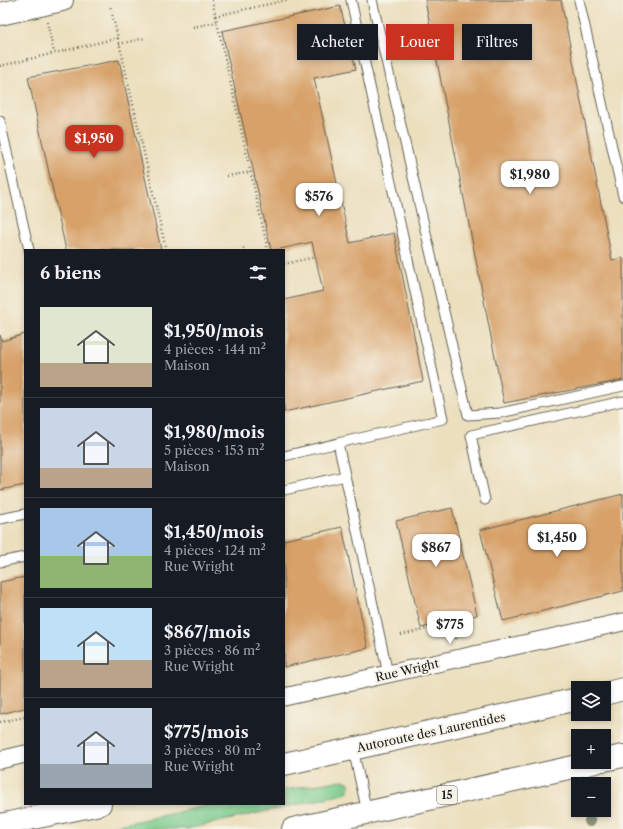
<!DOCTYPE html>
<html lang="fr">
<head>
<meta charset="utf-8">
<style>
  body { margin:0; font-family:"Libre Caslon Text",serif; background:#20242c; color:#f1f3f6; height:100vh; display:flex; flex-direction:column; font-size:15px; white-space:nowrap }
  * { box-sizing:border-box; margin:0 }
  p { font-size:13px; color:#9ea1a6 }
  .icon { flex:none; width:22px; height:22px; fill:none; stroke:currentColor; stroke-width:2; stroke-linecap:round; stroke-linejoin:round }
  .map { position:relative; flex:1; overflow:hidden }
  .side { position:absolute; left:24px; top:249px; width:261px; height:556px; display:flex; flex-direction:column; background:#171b24; border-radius:0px; box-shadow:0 2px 6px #0003 }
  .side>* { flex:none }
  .banner { position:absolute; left:297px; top:24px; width:266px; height:36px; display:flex; gap:8px }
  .controls { position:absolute; left:571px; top:681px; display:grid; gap:8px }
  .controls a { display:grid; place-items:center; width:40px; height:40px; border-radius:0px; background:#171b24; box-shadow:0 2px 6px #0003; font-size:20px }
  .price { position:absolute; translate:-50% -34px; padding:0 9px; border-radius:8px; background:#fff; color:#222; font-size:13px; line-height:26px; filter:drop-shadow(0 1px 2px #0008) }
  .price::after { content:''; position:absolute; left:50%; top:24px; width:12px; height:9px; margin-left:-6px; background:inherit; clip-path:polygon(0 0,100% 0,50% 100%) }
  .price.current { background:#c8321e; color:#fff }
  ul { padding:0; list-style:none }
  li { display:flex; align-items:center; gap:12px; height:100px; padding:0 16px }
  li+li { border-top:1px solid #363941 }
  li span { display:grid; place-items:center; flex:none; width:112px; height:80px; border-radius:0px; color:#555 }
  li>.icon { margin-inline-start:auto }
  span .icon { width:48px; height:48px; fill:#fffc; stroke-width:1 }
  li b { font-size:17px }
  h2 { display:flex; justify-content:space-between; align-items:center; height:48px; padding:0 16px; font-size:17px }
  .chip { padding:0 14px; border-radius:0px; background:#171b24; box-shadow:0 2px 6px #0003; font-size:14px; line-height:36px }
  .chip.current { background:#c8321e; color:#fff }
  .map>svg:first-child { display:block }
</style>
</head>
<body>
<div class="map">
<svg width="623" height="829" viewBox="0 0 623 829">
  <rect width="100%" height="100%" fill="#f7f3e8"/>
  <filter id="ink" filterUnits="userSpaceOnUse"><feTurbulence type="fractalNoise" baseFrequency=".025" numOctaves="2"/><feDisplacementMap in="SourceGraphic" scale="8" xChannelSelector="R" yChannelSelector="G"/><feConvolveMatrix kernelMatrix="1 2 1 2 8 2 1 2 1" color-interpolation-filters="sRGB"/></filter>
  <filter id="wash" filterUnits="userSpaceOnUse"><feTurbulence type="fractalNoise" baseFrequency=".012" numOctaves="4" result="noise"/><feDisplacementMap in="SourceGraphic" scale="16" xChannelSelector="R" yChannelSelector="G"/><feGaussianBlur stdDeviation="0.9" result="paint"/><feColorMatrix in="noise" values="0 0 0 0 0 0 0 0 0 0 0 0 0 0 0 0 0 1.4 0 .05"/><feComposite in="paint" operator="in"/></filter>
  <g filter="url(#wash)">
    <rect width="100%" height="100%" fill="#ebdfbd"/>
    <!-- green -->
    <path fill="#79ca8b" stroke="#4a7354" d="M343 780 348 782 350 786 349 790 344 794 187 829H101L214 804H284V790Z"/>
    <g id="blocks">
      <!-- building -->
      <g fill="#d7a169">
        <path d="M425 0H561L612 260 623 258V380L504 403Z"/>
        <path d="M340 6 356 69 314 78 350 243 394 233 423 381 284 412V300L323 291 312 242 276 250H271L222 31Z"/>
        <path d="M119 60 161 250H66L28 77Z"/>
        <path d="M25 334V485L0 490V335L2 341Z"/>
        <path d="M623 494V591L503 621 480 530Z"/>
        <path d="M452 508 477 615 421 628 396 521Z"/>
        <path d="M342 527 368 648 284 667V540Z"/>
        <path d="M25 577V708L0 714V582Z"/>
      </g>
    </g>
  </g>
  <g filter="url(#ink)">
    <use href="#blocks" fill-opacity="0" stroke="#646054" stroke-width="1"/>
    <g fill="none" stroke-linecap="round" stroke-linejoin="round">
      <defs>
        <g id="service">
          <path d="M351 0 443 419 338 443 388 674"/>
          <path d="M372 0 468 415 500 413 623 386"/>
          <path d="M579 0 623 196"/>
          <path d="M0 121 29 250"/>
          <path d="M284 456 338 443"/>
          <path d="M284 490 345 476"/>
          <path d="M485 500 471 435 623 401"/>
          <path d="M0 519 25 514"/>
          <path d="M0 562 25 557"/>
          <path d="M353 749 367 812"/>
        </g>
        <g id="minor">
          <path d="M284 697 623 622"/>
          <path d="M0 760 25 754"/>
        </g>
        <path id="tertiary" d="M0 14 62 0"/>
        <g id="motorway">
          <path d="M604 694 623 689"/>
          <path d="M604 760 623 756"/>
          <path d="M284 764 578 699"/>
          <path d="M0 825 100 804"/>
          <path d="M293 829 596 762"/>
        </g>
      </defs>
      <!-- service casing -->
      <use href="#service" stroke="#646054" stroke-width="11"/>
      <!-- minor casing -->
      <use href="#minor" stroke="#646054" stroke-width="19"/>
      <!-- tertiary casing -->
      <use href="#tertiary" stroke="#646054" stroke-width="24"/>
      <!-- motorway casing -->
      <use href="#motorway" stroke="#646054" stroke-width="24"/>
      <!-- path -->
      <g stroke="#646054" stroke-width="2.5" stroke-dasharray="1 3" stroke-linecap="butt">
        <path d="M212 0 268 250"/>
        <path d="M215 16 287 0"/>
        <path d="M47 22 54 53"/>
        <path d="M193 27 217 22"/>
        <path d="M118 38 166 250"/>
        <path d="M119 44 145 38"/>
        <path d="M0 66 118 38 110 5"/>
        <path d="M227 176 251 172"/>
        <path d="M243 248 246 250"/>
        <path d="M284 264 315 257"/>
        <path d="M401 635 452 623 457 641"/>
        <path d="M0 722 25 717"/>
      </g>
      <!-- service -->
      <use href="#service" stroke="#fff" stroke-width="9"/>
      <!-- minor -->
      <use href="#minor" stroke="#fff" stroke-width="17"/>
      <!-- tertiary -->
      <use href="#tertiary" stroke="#fff" stroke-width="22"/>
      <!-- motorway -->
      <use href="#motorway" stroke="#fff" stroke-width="22"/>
    </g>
    <!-- trees -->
    <circle fill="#8b957a" cx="590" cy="821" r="6"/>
  </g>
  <g text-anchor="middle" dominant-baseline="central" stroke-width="4" stroke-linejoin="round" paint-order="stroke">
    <!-- shield labels -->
    <rect fill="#f7f3e8" stroke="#5e5c59" stroke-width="1" x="437" y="786" width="20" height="18" rx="3"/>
    <g font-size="11" font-weight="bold" fill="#1c1c1c">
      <text x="447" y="795">15</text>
    </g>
    <!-- street labels -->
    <g font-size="12" fill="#1c1c1c" stroke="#f7f3e8">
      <text transform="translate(407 670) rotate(-13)">Rue Wright</text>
      <text transform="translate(431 732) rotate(-12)">Autoroute des Laurentides</text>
    </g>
  </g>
</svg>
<div class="controls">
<a><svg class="icon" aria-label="layers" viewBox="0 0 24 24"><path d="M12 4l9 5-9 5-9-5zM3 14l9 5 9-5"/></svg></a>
<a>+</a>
<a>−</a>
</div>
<b class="price current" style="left:94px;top:159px">$1,950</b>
<b class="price" style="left:530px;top:195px">$1,980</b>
<b class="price" style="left:319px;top:217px">$576</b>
<b class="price" style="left:557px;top:558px">$1,450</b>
<b class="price" style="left:436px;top:568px">$867</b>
<b class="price" style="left:450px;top:645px">$775</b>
<div class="banner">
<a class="chip">Acheter</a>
<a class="chip current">Louer</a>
<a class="chip">Filtres</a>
</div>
<section class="side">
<h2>6 biens<svg class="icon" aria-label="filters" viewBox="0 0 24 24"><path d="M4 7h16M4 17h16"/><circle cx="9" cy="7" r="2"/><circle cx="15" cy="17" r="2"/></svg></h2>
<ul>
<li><span style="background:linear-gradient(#dfe7d0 70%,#b9a48a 0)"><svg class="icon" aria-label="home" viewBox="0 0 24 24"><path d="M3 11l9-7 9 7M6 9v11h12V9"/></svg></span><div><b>$1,950/mois</b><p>4 pièces · 144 m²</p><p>Maison</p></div></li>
<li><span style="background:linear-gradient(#c9d6e8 75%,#b9a48a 0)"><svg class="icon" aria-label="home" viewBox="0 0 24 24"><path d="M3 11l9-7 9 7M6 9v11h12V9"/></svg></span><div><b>$1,980/mois</b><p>5 pièces · 153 m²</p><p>Maison</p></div></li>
<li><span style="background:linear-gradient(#a9c7e8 60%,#8fb573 0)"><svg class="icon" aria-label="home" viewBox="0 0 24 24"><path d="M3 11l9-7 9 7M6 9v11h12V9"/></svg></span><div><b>$1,450/mois</b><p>4 pièces · 124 m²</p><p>Rue Wright</p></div></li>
<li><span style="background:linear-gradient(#bfe0f5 65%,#b9a48a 0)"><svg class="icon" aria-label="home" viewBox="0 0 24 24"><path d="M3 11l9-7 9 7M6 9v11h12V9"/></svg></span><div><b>$867/mois</b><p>3 pièces · 86 m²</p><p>Rue Wright</p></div></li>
<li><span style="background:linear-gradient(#c9d6e8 70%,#9aa5b1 0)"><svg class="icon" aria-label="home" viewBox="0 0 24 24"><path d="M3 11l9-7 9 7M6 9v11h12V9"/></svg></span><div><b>$775/mois</b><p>3 pièces · 80 m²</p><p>Rue Wright</p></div></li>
</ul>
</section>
</div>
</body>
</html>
